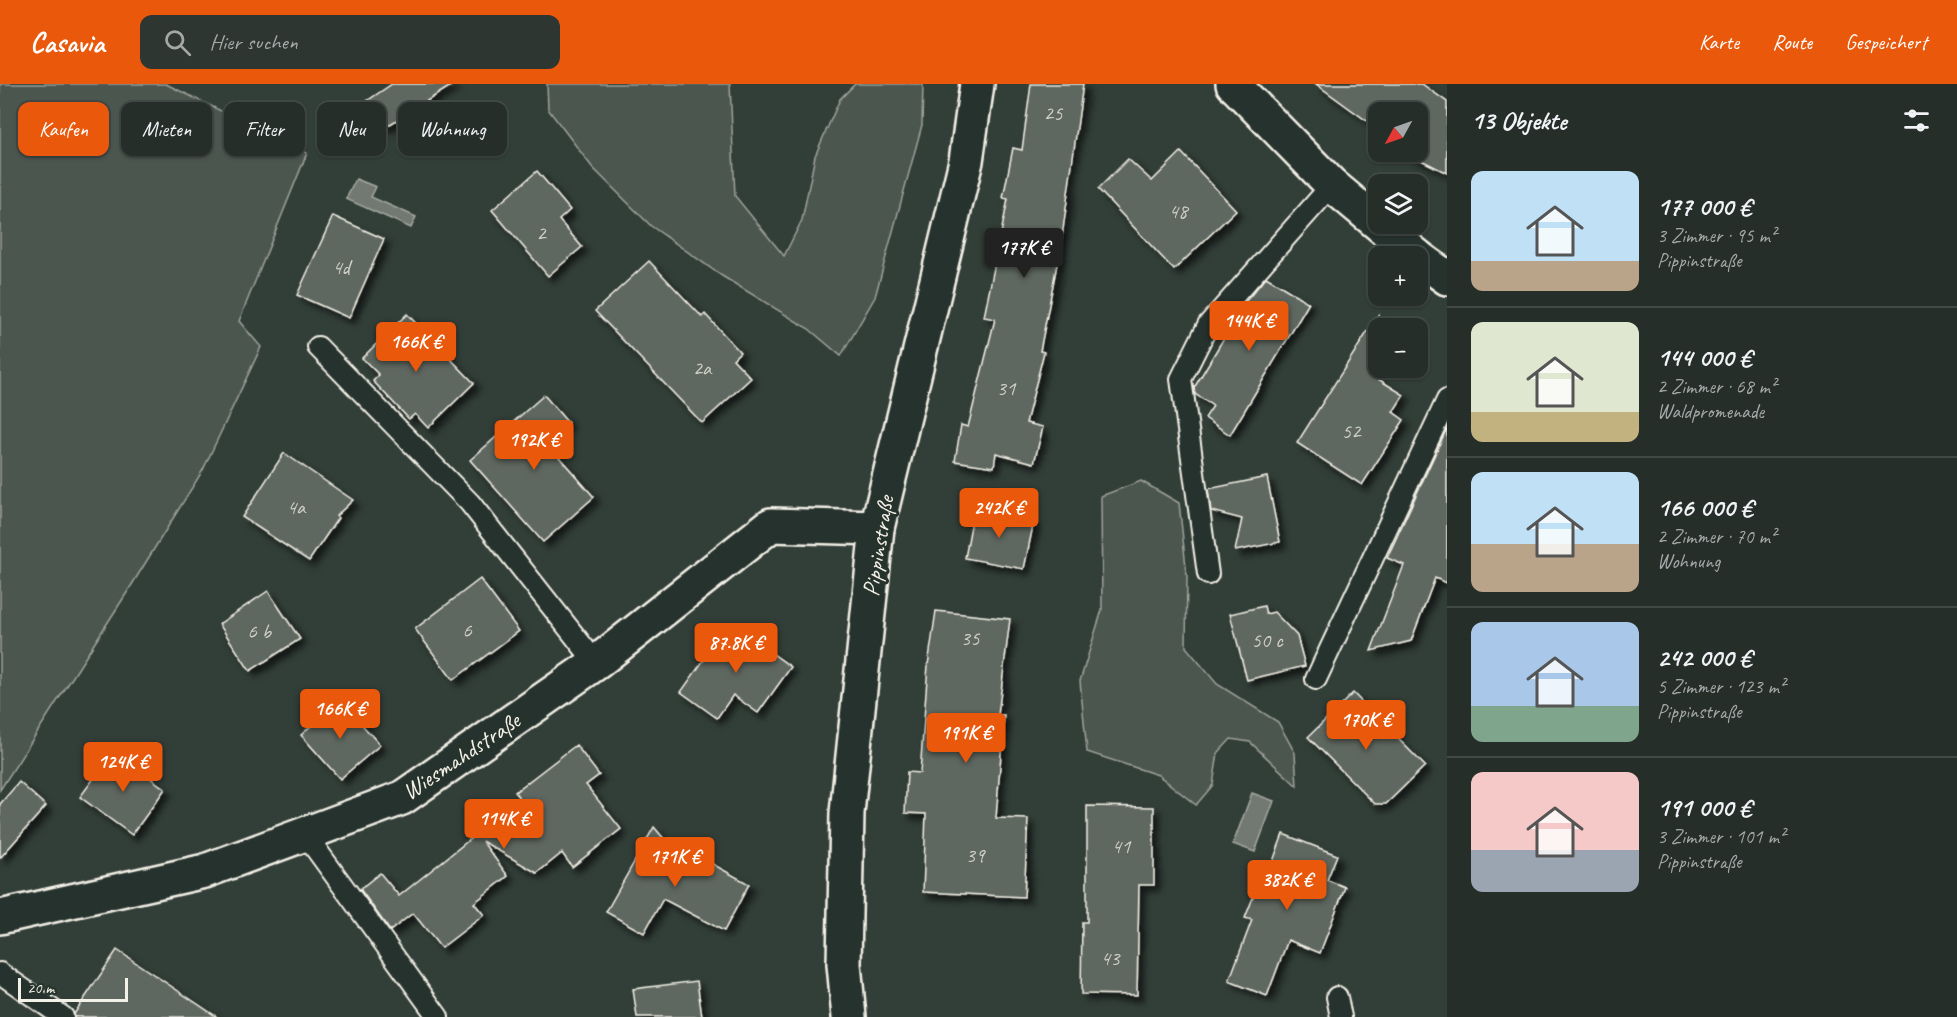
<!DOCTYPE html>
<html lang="de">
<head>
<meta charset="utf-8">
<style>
  body { margin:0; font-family:Caveat,sans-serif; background:#2e3632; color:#f1f3f6; height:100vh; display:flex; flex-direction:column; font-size:22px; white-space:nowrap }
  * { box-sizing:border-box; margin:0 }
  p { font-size:20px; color:#a4a8a8 }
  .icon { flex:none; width:33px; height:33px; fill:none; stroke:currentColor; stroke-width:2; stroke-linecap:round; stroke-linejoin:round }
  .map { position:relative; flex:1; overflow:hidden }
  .sheet { display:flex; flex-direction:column; background:#262e2a; width:510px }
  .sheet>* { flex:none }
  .hud { position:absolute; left:18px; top:18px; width:570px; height:54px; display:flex; gap:12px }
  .needle { width:39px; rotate:230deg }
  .buttons { position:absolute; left:1368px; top:18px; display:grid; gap:12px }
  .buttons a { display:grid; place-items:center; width:60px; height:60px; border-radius:12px; background:#262e2a; box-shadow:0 2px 4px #0004,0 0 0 2px #424a47; font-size:30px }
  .scale { position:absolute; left:18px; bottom:15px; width:110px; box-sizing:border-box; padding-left:6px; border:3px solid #f4f1e8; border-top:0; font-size:16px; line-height:21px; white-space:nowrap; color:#f4f1e8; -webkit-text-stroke:4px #26332d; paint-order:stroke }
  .price { position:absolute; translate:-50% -51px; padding:0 14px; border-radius:6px; background:#ea580c; color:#fff; font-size:20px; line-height:39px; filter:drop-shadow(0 2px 3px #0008) }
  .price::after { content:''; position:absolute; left:50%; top:36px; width:18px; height:14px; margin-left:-9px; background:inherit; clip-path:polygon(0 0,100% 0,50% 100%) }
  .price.on { background:#222; color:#fff }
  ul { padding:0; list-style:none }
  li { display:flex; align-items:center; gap:18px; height:150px; padding:0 24px }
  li+li { border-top:2px solid #424a47 }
  li span { display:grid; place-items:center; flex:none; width:168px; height:120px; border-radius:12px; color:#555 }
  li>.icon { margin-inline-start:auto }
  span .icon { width:72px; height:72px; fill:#fffc; stroke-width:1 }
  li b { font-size:26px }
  h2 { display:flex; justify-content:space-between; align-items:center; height:72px; padding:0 24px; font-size:26px }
  .chip { padding:0 21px; border-radius:12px; background:#262e2a; box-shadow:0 2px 4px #0004,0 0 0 2px #424a47; font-size:21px; line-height:54px }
  .chip.on { background:#ea580c; color:#fff }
  header { display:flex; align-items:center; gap:36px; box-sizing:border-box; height:84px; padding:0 30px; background:#ea580c; color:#fff }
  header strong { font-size:28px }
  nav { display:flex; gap:33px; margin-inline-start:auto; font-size:21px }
  .search { width:420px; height:54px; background:#2e3632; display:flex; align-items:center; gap:15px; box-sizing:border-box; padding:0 21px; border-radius:12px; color:#a4a8a8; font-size:22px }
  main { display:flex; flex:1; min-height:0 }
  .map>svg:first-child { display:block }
</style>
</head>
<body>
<header>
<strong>Casavia</strong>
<div class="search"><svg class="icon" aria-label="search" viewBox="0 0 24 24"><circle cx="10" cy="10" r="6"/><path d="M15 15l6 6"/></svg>Hier suchen</div>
<nav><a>Karte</a><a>Route</a><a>Gespeichert</a></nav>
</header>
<main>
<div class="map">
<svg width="1447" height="933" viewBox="0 0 1447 933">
  <defs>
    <filter id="shadow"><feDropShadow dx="5.5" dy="5.5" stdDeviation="3" flood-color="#0009"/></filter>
  </defs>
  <rect width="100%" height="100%" fill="#323e38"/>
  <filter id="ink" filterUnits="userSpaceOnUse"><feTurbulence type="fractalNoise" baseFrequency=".0167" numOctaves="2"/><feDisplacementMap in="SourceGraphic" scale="12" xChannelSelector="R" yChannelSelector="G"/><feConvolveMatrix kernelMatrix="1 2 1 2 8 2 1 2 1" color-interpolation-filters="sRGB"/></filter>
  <g filter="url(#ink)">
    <!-- green -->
    <g fill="#4c564f" stroke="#a0a49c" stroke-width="1.5">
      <path d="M0 0H166L307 69 239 237 261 263 203 386 128 507 0 706Z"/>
      <path d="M547 0H730L735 112 784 172 802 136 815 72 840 15 855 0H923L922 41 875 213 841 272 809 245 722 192 651 142 592 83 548 25Z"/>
      <path d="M1141 397 1179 419 1187 492 1186 563 1217 600 1278 638 1295 669 1297 702 1250 658 1231 655 1218 669 1213 701 1196 721 1158 691 1087 668 1080 597 1102 526 1101 412Z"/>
    </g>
    <!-- water -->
    <g fill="#727972" stroke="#a6a9a1" stroke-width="1.5">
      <path d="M356 95 376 103 371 113 416 133 411 144 346 115Z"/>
      <path d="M1252 709 1274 717 1255 768 1233 760Z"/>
    </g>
    <!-- building -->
    <g fill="#5f6861" stroke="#f4f1e8" stroke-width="1.5" filter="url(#shadow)">
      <path d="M392 0H454L384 44 367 17Z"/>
      <path d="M1031 0H1083L1061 160 1040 267 1044 268 1026 339 1043 343 1034 379 996 369 994 383 955 377 961 341 968 343 995 235 984 233 1008 115 1003 114 1013 64 1022 66Z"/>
      <path d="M1316 0H1422L1447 18V89L1405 68H1418V28H1378V45Z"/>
      <path d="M1181 68 1236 126 1174 186 1098 105 1128 75 1152 97Z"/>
      <path d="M537 87 570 126 559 136 582 163 548 192 492 126Z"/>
      <path d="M333 132 384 155 349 234 297 211Z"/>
      <path d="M649 177 702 233 705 230 740 268 733 275 751 294 702 339 595 227Z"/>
      <path d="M1266 193 1309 219 1230 351 1205 334 1213 322 1195 310 1194 304 1246 217Z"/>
      <path d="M407 230 474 299 428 344 415 330 409 335 373 297 379 291 362 274Z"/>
      <path d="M1378 231V295L1404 311 1393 328 1404 336 1362 401 1297 359Z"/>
      <path d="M544 311 568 339 546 358 594 413 543 458 470 376Z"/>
      <path d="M1447 344V499L1435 494 1411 557 1371 567 1404 481 1387 474Z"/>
      <path d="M284 369 353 416 336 432 338 434 309 477 242 433Z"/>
      <path d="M1267 393 1280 458 1235 467 1242 435 1211 427 1208 405Z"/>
      <path d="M974 425 1034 437 1024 485 965 474Z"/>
      <path d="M480 495 519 547 453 596 415 545Z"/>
      <path d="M268 507 300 555 250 587 219 540Z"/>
      <path d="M1264 522 1266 530 1274 528 1297 552 1305 582 1247 596 1230 530Z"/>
      <path d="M936 527 1010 535 998 631H1004L996 734 1028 735 1024 813 923 808 926 730 905 729 907 688 920 689 928 581Z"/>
      <path d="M730 539 791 583 758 629 733 611 717 634 681 608Z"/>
      <path d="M1353 609 1425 682 1386 720H1375L1308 653Z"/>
      <path d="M340 616 380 661 340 695 301 651Z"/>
      <path d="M576 661 599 691 586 701 621 745 572 783 562 769 537 789 482 757 508 792 474 819 484 831 441 864 413 829 390 847 360 805 380 789 399 812 520 715 515 708Z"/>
      <path d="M114 667 165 705 132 751 80 713Z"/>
      <path d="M19 698 46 722 0 774V720Z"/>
      <path d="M1087 722 1154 723V801H1139L1137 911 1081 910 1082 838H1087Z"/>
      <path d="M654 743 689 784 696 771 749 800 724 847 663 815 644 849 606 828Z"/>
      <path d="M1283 750 1337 771 1327 796 1345 803 1320 869 1288 856 1267 912 1229 897 1252 836 1245 834 1267 778 1272 780Z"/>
      <path d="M117 866 217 933H75L74 930Z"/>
      <path d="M697 897 702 933H637L633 905Z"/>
    </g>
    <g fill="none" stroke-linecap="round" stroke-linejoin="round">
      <defs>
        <g id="lane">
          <path d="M318 263 470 419 596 579"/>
          <path d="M1208 490 1181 295 1208 241 1332 101"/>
          <path d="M1316 595 1447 316"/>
          <path d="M305 750 438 933"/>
          <path d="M0 889 63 933"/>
          <path d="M1337 913 1341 933"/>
        </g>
        <g id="street">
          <path d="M1233 0 1332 101 1417 172"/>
          <path d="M1418 173 1447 194"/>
          <path d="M0 833 205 787 402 714 596 579 771 441 877 444"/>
          <path d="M849 933 844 880 847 729 877 444 966 77 977 0"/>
        </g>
      </defs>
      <!-- lane casing -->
      <use href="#lane" stroke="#f4f1e8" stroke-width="24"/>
      <!-- street casing -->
      <use href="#street" stroke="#f4f1e8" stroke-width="38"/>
      <!-- lane -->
      <use href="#lane" stroke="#26332d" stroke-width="20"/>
      <!-- street -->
      <use href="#street" stroke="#26332d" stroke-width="33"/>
    </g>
  </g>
  <g text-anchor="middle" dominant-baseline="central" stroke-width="6" stroke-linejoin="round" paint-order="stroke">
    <!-- number labels -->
    <g font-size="21" fill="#cfcfc6">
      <text x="1053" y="29">25</text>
      <text x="1178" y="127">48</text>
      <text x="541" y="149">2</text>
      <text x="341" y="183">4d</text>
      <text x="702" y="284">2a</text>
      <text x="1006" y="304">31</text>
      <text x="1351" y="347">52</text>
      <text x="296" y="423">4a</text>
      <text x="467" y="546">6</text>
      <text x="259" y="547">6 b</text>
      <text x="970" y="554">35</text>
      <text x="1267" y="556">50 c</text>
      <text x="1121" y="762">41</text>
      <text x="975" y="771">39</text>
      <text x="1110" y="874">43</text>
    </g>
    <!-- street labels -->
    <g font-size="24" fill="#f4f1e8" stroke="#26332d">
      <text transform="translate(878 462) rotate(-81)">Pippinstraße</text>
      <text transform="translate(461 672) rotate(-34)">Wiesmahdstraße</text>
    </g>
  </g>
</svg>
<div class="buttons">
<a><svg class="needle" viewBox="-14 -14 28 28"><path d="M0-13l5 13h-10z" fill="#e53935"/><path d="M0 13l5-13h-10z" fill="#a4a8a8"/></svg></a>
<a><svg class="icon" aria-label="layers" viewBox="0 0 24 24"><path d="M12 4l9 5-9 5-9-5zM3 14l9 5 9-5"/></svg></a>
<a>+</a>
<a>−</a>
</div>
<div class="scale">20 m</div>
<b class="price on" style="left:1024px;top:195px">177K €</b>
<b class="price" style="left:1249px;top:268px">144K €</b>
<b class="price" style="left:416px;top:289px">166K €</b>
<b class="price" style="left:534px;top:387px">192K €</b>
<b class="price" style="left:999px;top:455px">242K €</b>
<b class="price" style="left:736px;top:590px">87.8K €</b>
<b class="price" style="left:340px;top:656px">166K €</b>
<b class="price" style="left:1366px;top:667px">170K €</b>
<b class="price" style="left:966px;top:680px">191K €</b>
<b class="price" style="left:123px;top:709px">124K €</b>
<b class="price" style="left:504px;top:766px">114K €</b>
<b class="price" style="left:675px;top:804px">171K €</b>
<b class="price" style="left:1287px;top:827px">382K €</b>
<div class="hud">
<a class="chip on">Kaufen</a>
<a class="chip">Mieten</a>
<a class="chip">Filter</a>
<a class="chip">Neu</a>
<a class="chip">Wohnung</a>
</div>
</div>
<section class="sheet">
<h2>13 Objekte<svg class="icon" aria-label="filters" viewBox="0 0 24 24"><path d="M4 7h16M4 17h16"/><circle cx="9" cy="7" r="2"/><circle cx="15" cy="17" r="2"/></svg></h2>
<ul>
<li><span style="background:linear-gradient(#bfe0f5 75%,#b9a48a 0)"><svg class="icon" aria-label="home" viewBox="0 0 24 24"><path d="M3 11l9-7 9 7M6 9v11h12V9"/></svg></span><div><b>177 000 €</b><p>3 Zimmer · 95 m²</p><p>Pippinstraße</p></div></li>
<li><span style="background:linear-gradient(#dfe7d0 75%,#c2b280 0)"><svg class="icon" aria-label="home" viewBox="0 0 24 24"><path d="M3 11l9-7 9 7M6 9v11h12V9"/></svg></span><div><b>144 000 €</b><p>2 Zimmer · 68 m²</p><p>Waldpromenade</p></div></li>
<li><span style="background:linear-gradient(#bfe0f5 60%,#b9a48a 0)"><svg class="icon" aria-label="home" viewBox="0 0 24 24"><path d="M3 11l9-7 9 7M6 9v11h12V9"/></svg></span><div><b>166 000 €</b><p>2 Zimmer · 70 m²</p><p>Wohnung</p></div></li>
<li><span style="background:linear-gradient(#a9c7e8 70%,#7fa58c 0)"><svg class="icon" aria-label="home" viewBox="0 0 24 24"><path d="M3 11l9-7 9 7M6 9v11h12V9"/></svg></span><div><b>242 000 €</b><p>5 Zimmer · 123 m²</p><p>Pippinstraße</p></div></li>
<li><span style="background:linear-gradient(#f6c9c9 65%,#9aa5b1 0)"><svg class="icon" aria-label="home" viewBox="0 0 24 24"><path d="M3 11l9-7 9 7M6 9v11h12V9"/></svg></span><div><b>191 000 €</b><p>3 Zimmer · 101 m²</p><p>Pippinstraße</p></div></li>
</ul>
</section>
</main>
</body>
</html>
